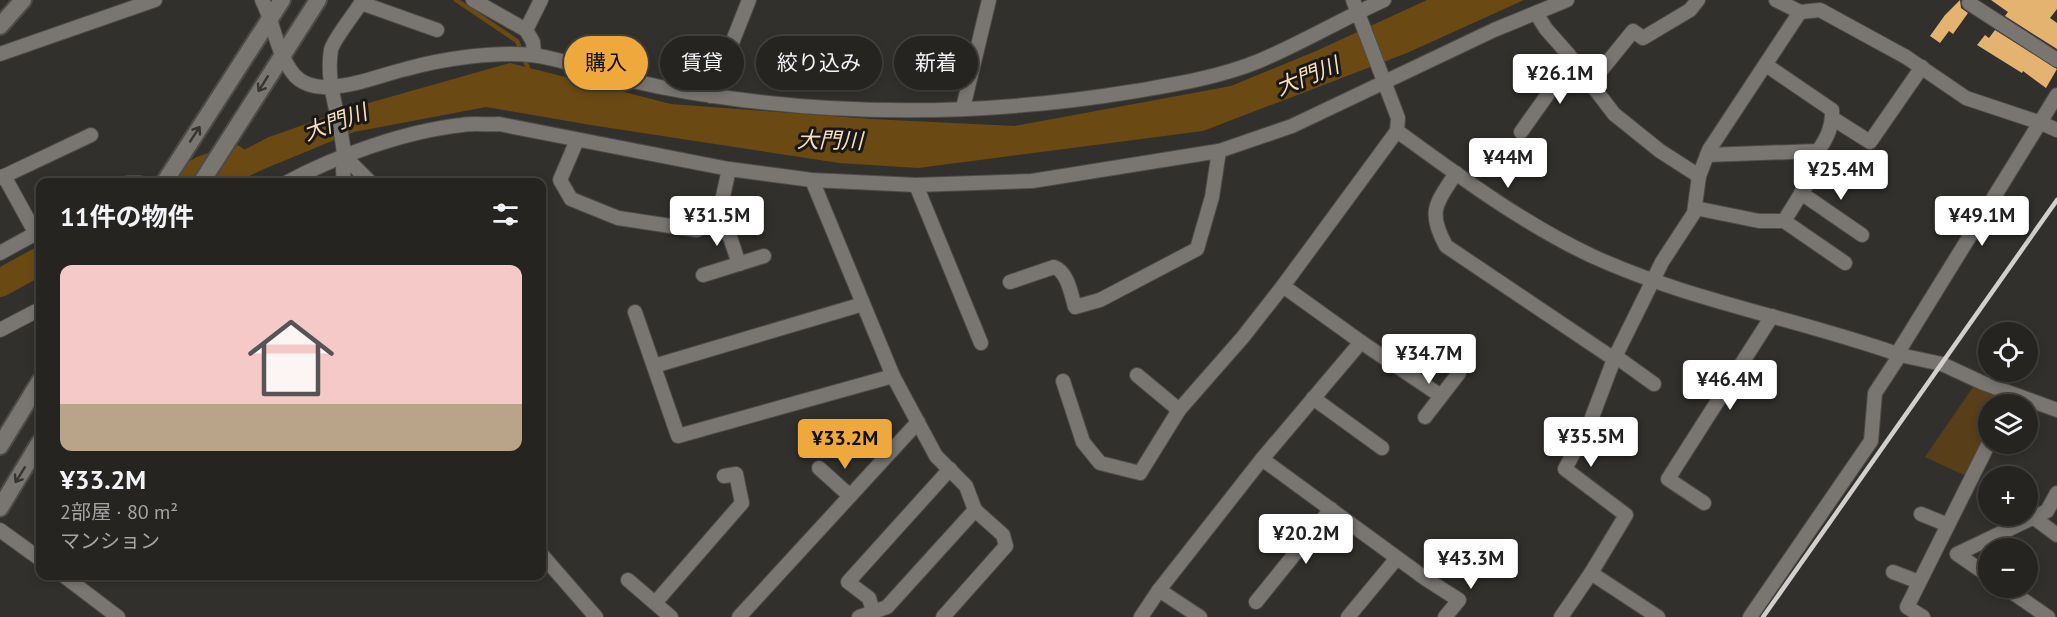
<!DOCTYPE html>
<html lang="ja">
<head>
<meta charset="utf-8">
<style>
  body { margin:0; font-family:"PT Sans","Noto Sans JP",sans-serif; background:#32302e; color:#f1f3f6; height:100vh; display:flex; flex-direction:column; font-size:22px; white-space:nowrap }
  * { box-sizing:border-box; margin:0 }
  p { font-size:20px; color:#a4a4a5 }
  .icon { flex:none; width:33px; height:33px; fill:none; stroke:currentColor; stroke-width:2; stroke-linecap:round; stroke-linejoin:round }
  .map { position:relative; flex:1; overflow:hidden }
  .side { position:absolute; left:36px; top:178px; width:510px; height:402px; display:flex; flex-direction:column; background:#262421; border-radius:12px; box-shadow:0 3px 9px #0003,0 0 0 2px #42413f }
  .side>* { flex:none }
  .banner { position:absolute; left:564px; top:36px; width:570px; height:54px; display:flex; gap:12px }
  .buttons { position:absolute; left:1978px; top:322px; display:grid; gap:12px }
  .buttons a { display:grid; place-items:center; width:60px; height:60px; border-radius:50%; background:#262421; box-shadow:0 3px 9px #0003,0 0 0 2px #42413f; font-size:30px }
  .price { position:absolute; translate:-50% -51px; padding:0 14px; border-radius:6px; background:#fff; color:#222; font-size:20px; line-height:39px; filter:drop-shadow(0 2px 3px #0008) }
  .price::after { content:''; position:absolute; left:50%; top:36px; width:18px; height:14px; margin-left:-9px; background:inherit; clip-path:polygon(0 0,100% 0,50% 100%) }
  .price.on { background:#eea83c; color:#111 }
  ul { padding:0; list-style:none }
  li { display:grid; align-content:center; gap:12px; height:318px; padding:0 24px }
  li+li { border-top:2px solid #42413f }
  li span { display:grid; place-items:center; height:186px; border-radius:12px; color:#555 }
  li>.icon { margin-inline-start:auto }
  span .icon { width:108px; height:108px; fill:#fffc; stroke-width:1 }
  li b { font-size:26px }
  h2 { display:flex; justify-content:space-between; align-items:center; height:72px; padding:0 24px; font-size:26px }
  .chip { padding:0 21px; border-radius:27px; background:#262421; box-shadow:0 3px 9px #0003,0 0 0 2px #42413f; font-size:21px; line-height:54px }
  .chip.on { background:#eea83c; color:#111 }
  .map>svg:first-child { display:block }
</style>
</head>
<body>
<div class="map">
<svg width="2057" height="617" viewBox="0 0 2057 617">
  <rect width="100%" height="100%" fill="#32302c"/>
  <!-- green -->
  <path fill="#583e19" d="M1973 387 2004 397 2000 405H1989V430L1968 477 1925 457Z"/>
  <!-- water -->
  <path fill="#6b4913" d="M1427 0H1524L1407 53 1203 131 918 168 839 163 597 126 486 107 354 132 264 169 235 183H179L269 137 351 108 510 63 671 104 871 119 1015 126 1231 86 1316 51Z"/>
  <g fill="none" stroke-linecap="round" stroke-linejoin="round">
    <!-- stream -->
    <path stroke="#6b4913" stroke-width="4.5" d="M456 0 517 41 530 73"/>
    <!-- river -->
    <g stroke="#6b4913" stroke-width="28">
      <path d="M180 183 202 170 234 159"/>
      <path d="M0 283 40 261"/>
    </g>
  </g>
  <!-- building -->
  <g fill="#e5b370">
    <path d="M1960 0 1961 8 1968 13 1953 34 1949 31 1940 43 1930 36 1945 15Z"/>
    <path d="M1991 0H2057V9L2050 18 2057 23V49L2005 16 2008 12Z"/>
    <path d="M1995 30 2057 69 2046 88 2023 71 2022 73 1977 45 1985 35 1989 38Z"/>
  </g>
  <g fill="none" stroke-linecap="round" stroke-linejoin="round">
    <defs>
      <g id="minor">
        <path d="M262 0C274 23 276 51 292 72 300 84 316 88 329 87 355 86 381 75 406 69 441 59 495 51 531 55 555 57 579 67 602 73 638 83 677 91 714 96 853 117 997 114 1136 91 1177 84 1220 77 1259 61 1302 43 1342 19 1384 0"/>
        <path d="M473 0 526 30 533 42 534 55"/>
        <path d="M1353 0 1398 118 1397 131C1459 176 1522 223 1592 256 1690 301 1799 319 1900 355L1942 364 1983 383 2057 410"/>
        <path d="M1776 0 1800 12 1820 10 1906 57 1966 98 2041 123 2057 130"/>
        <path d="M1971 0 1969 3 2057 60"/>
        <path d="M1536 13 1546 29 1569 55 1614 114 1660 151 1699 176 1709 150 1800 12"/>
        <path d="M526 30 541 0"/>
        <path d="M0 54 155 0"/>
        <path d="M1590 84 1633 31 1643 38 1690 10 1698 0"/>
        <path d="M711 96 749 0"/>
        <path d="M963 108 989 0"/>
        <path d="M1832 118 1870 142 1922 67"/>
        <path d="M1521 132 1572 60"/>
        <path d="M577 140 560 180 571 199 618 218 697 230 718 219 729 169"/>
        <path d="M1707 155 1818 151C1827 138 1833 126 1832 110L1766 65"/>
        <path d="M344 156 371 183"/>
        <path d="M1456 173C1436 204 1427 211 1446 246L1614 359"/>
        <path d="M4 176 36 234"/>
        <path d="M0 178 91 135"/>
        <path d="M812 180 893 376 936 456 966 486 975 510 887 607 859 617"/>
        <path d="M128 183H140"/>
        <path d="M286 183C335 156 406 131 462 125 474 123 487 125 499 124L729 169 812 180 916 185 1032 181 1219 151 1292 126 1494 30 1567 0"/>
        <path d="M345 183C341 171 344 168 344 156 342 120 325 86 331 50 333 40 355 13 361 3L437 30"/>
        <path d="M916 185 981 343"/>
        <path d="M1801 193 1862 235"/>
        <path d="M1695 208 1759 221H1784L1817 168 1818 151"/>
        <path d="M718 219 730 237 739 264"/>
        <path d="M1784 221 1845 263"/>
        <path d="M0 253 40 231"/>
        <path d="M703 275 764 256"/>
        <path d="M1010 282 1054 267C1068 272 1071 294 1075 307L1100 300 1197 249 1212 197 1219 151"/>
        <path d="M635 312 678 436 893 376"/>
        <path d="M0 330 40 309"/>
        <path d="M1361 342 1441 396"/>
        <path d="M1897 354 2057 95"/>
        <path d="M1615 356 1654 384"/>
        <path d="M654 366 863 304"/>
        <path d="M1137 375 1179 410 1243 337 1283 286"/>
        <path d="M1063 381 1083 442 1100 463 1140 473 1179 410"/>
        <path d="M1313 398 1382 448"/>
        <path d="M1425 417 1459 373"/>
        <path d="M1262 459 1361 342 1283 286 1397 131"/>
        <path d="M819 468 850 496"/>
        <path d="M1704 503 1668 479 1772 316"/>
        <path d="M1921 514 1948 525"/>
        <path d="M2033 517 2057 535"/>
        <path d="M0 530 40 559"/>
        <path d="M542 555 596 617"/>
        <path d="M1893 572 1919 582"/>
        <path d="M1591 573 1658 617"/>
        <path d="M64 576 118 617"/>
        <path d="M1989 576 1957 554 2047 511 2057 493"/>
        <path d="M628 580 671 617"/>
        <path d="M2006 588 2048 617"/>
        <path d="M1159 590 1262 459 1426 579 1459 600 1445 617"/>
        <path d="M1256 602 1331 509"/>
        <path d="M655 603 742 503 736 474 724 476"/>
        <path d="M873 611 869 598 848 582 950 469"/>
        <path d="M739 617 918 422"/>
        <path d="M943 617 1006 546 1003 535 975 510"/>
        <path d="M1141 617 1159 590 1200 617"/>
        <path d="M1348 617 1397 558"/>
        <path d="M1561 617 1591 573 1626 515 1565 469 1591 420 1614 359 1662 262 1694 213 1699 176"/>
        <path d="M1750 617 1871 441 1875 393 1900 355"/>
        <path d="M1923 617 1907 607 1989 443"/>
      </g>
      <g id="tertiary">
        <path d="M0 26 23 0"/>
        <path d="M164 183 282 0"/>
        <path d="M201 183 318 0"/>
        <path d="M0 446 40 381"/>
        <path d="M0 508 40 442"/>
      </g>
    </defs>
    <!-- minor casing -->
    <use href="#minor" stroke="#4d4b48" stroke-width="16"/>
    <!-- tertiary casing -->
    <use href="#tertiary" stroke="#4d4b48" stroke-width="20"/>
    <!-- minor -->
    <use href="#minor" stroke="#797672" stroke-width="14"/>
    <!-- tertiary -->
    <use href="#tertiary" stroke="#797672" stroke-width="16"/>
    <!-- rail -->
    <path stroke="#d2d0ce" stroke-width="4.5" d="M1763 617 2057 200"/>
  </g>
  <!-- one-way arrows -->
  <defs><path id="oneway-shaft" d="M-6 0H5M1.5-3L5.5 0L1.5 3" fill="none" stroke-width="1.6" stroke-linecap="round" stroke-linejoin="round" transform="scale(1.5)"/></defs>
  <g stroke="#363432">
    <use href="#oneway-shaft" transform="translate(263 84) rotate(122)"/>
    <use href="#oneway-shaft" transform="translate(195 134) rotate(-57)"/>
    <use href="#oneway-shaft" transform="translate(20 475) rotate(122)"/>
  </g>
  <g text-anchor="middle" dominant-baseline="central" stroke-width="6" stroke-linejoin="round" paint-order="stroke">
    <!-- water labels -->
    <g font-size="22" font-style="italic" fill="#f8debc" stroke="#191817">
      <text transform="translate(1307 76) rotate(-22)">大門川</text>
      <text transform="translate(335 122) rotate(-20)">大門川</text>
      <text transform="translate(830 140) rotate(1)">大門川</text>
    </g>
  </g>
</svg>
<div class="buttons">
<a><svg class="icon" aria-label="locate" viewBox="0 0 24 24"><circle cx="12" cy="12" r="6"/><path d="M12 2v4M12 18v4M2 12h4M18 12h4"/></svg></a>
<a><svg class="icon" aria-label="layers" viewBox="0 0 24 24"><path d="M12 4l9 5-9 5-9-5zM3 14l9 5 9-5"/></svg></a>
<a>+</a>
<a>−</a>
</div>
<b class="price" style="left:1560px;top:105px">¥26.1M</b>
<b class="price" style="left:1508px;top:189px">¥44M</b>
<b class="price" style="left:1841px;top:201px">¥25.4M</b>
<b class="price" style="left:717px;top:247px">¥31.5M</b>
<b class="price" style="left:1982px;top:247px">¥49.1M</b>
<b class="price" style="left:1429px;top:385px">¥34.7M</b>
<b class="price" style="left:1730px;top:411px">¥46.4M</b>
<b class="price" style="left:1591px;top:468px">¥35.5M</b>
<b class="price on" style="left:845px;top:470px">¥33.2M</b>
<b class="price" style="left:1306px;top:565px">¥20.2M</b>
<b class="price" style="left:1471px;top:590px">¥43.3M</b>
<div class="banner">
<a class="chip on">購入</a>
<a class="chip">賃貸</a>
<a class="chip">絞り込み</a>
<a class="chip">新着</a>
</div>
<section class="side">
<h2>11件の物件<svg class="icon" aria-label="filters" viewBox="0 0 24 24"><path d="M4 7h16M4 17h16"/><circle cx="9" cy="7" r="2"/><circle cx="15" cy="17" r="2"/></svg></h2>
<ul>
<li><span style="background:linear-gradient(#f6c9c9 75%,#b9a48a 0)"><svg class="icon" aria-label="home" viewBox="0 0 24 24"><path d="M3 11l9-7 9 7M6 9v11h12V9"/></svg></span><div><b>¥33.2M</b><p>2部屋 · 80 m²</p><p>マンション</p></div></li>
</ul>
</section>
</div>
</body>
</html>
